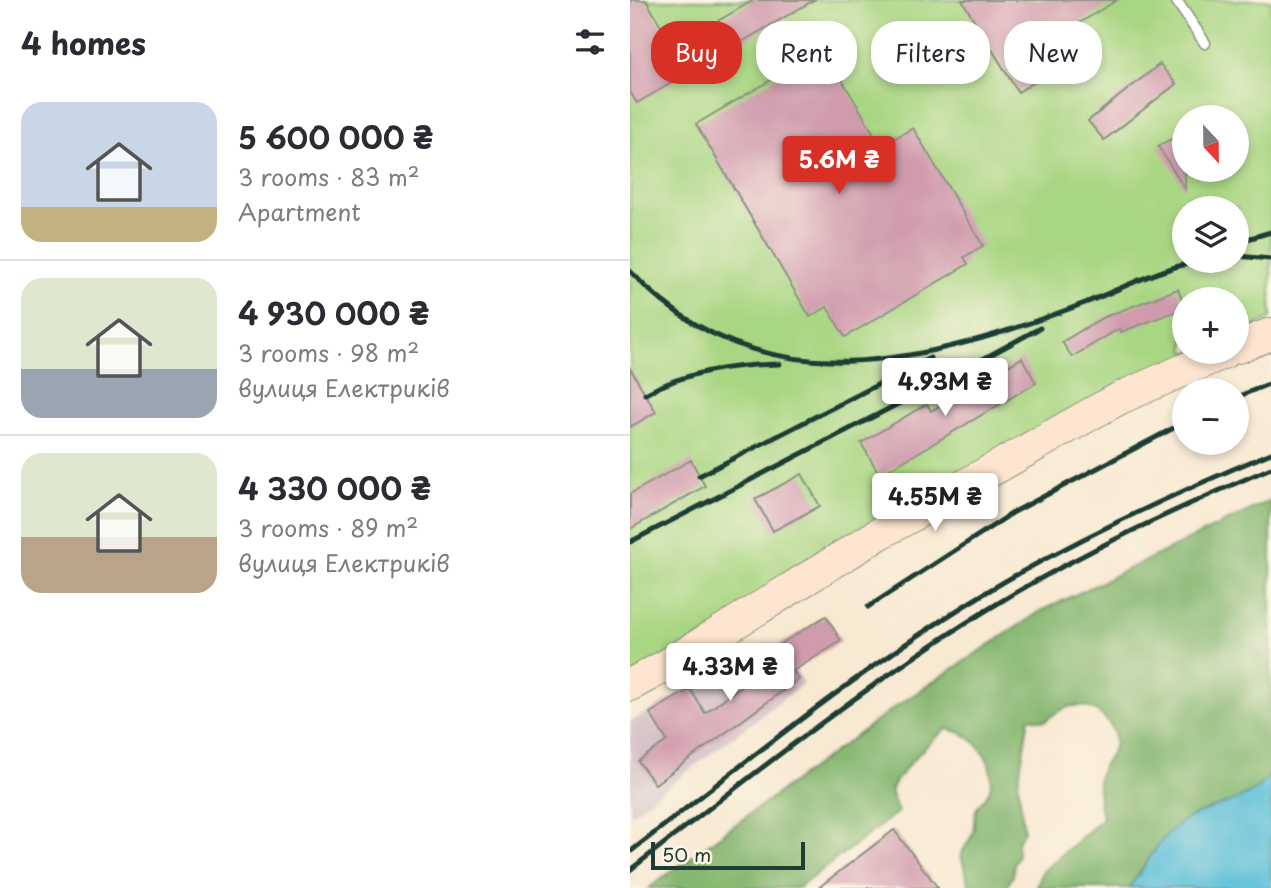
<!DOCTYPE html>
<html lang="en">
<head>
<meta charset="utf-8">
<style>
  body { margin:0; font-family:"Playpen Sans",sans-serif; background:#f2f2f3; color:#2b2b33; height:100vh; display:flex; flex-direction:column; font-size:26px; white-space:nowrap }
  * { box-sizing:border-box; margin:0 }
  p { font-size:23px; color:#7c7c81 }
  .icon { flex:none; width:38px; height:38px; fill:none; stroke:currentColor; stroke-width:2; stroke-linecap:round; stroke-linejoin:round }
  .map { position:relative; flex:1; overflow:hidden }
  .drawer { display:flex; flex-direction:column; background:#fff; width:630px }
  .drawer>* { flex:none }
  .guide { position:absolute; left:21px; top:21px; width:514px; height:63px; display:flex; gap:14px }
  .needle { width:46px; rotate:158deg }
  .tools { position:absolute; left:542px; top:105px; display:grid; gap:14px }
  .tools a { display:grid; place-items:center; width:77px; height:77px; border-radius:50%; background:#fff; box-shadow:0 4px 10px #0003; font-size:35px }
  .scale { position:absolute; left:21px; bottom:18px; width:154px; box-sizing:border-box; padding-left:7px; border:4px solid #1f3d34; border-top:0; font-size:19px; line-height:24px; white-space:nowrap; color:#1f3d34; -webkit-text-stroke:5px #fcf5e5; paint-order:stroke }
  .price { position:absolute; translate:-50% -60px; padding:0 16px; border-radius:7px; background:#fff; color:#222; font-size:23px; line-height:46px; filter:drop-shadow(0 2px 4px #0008) }
  .price::after { content:''; position:absolute; left:50%; top:42px; width:21px; height:16px; margin-left:-10px; background:inherit; clip-path:polygon(0 0,100% 0,50% 100%) }
  .price.selected { background:#d93025; color:#fff }
  ul { padding:0; list-style:none }
  li { display:flex; align-items:center; gap:21px; height:175px; padding:0 21px }
  li+li { border-top:2px solid #e1e1e2 }
  li span { display:grid; place-items:center; flex:none; width:196px; height:140px; border-radius:21px; color:#555 }
  li>.icon { margin-inline-start:auto }
  span .icon { width:84px; height:84px; fill:#fffc; stroke-width:1 }
  li b { font-size:30px }
  h2 { display:flex; justify-content:space-between; align-items:center; height:84px; padding:0 21px; font-size:30px }
  .pill { padding:0 24px; border-radius:28px; background:#fff; box-shadow:0 4px 10px #0003; font-size:24px; line-height:63px }
  .pill.selected { background:#d93025; color:#fff }
  main { display:flex; flex:1; min-height:0 }
  .map>svg:first-child { display:block }
</style>
</head>
<body>
<main>
<section class="drawer">
<h2>4 homes<svg class="icon" aria-label="filters" viewBox="0 0 24 24"><path d="M4 7h16M4 17h16"/><circle cx="9" cy="7" r="2"/><circle cx="15" cy="17" r="2"/></svg></h2>
<ul>
<li><span style="background:linear-gradient(#c9d6e8 75%,#c2b280 0)"><svg class="icon" aria-label="home" viewBox="0 0 24 24"><path d="M3 11l9-7 9 7M6 9v11h12V9"/></svg></span><div><b>5 600 000 ₴</b><p>3 rooms · 83 m²</p><p>Apartment</p></div></li>
<li><span style="background:linear-gradient(#dfe7d0 65%,#9aa5b1 0)"><svg class="icon" aria-label="home" viewBox="0 0 24 24"><path d="M3 11l9-7 9 7M6 9v11h12V9"/></svg></span><div><b>4 930 000 ₴</b><p>3 rooms · 98 m²</p><p>вулиця Електриків</p></div></li>
<li><span style="background:linear-gradient(#dfe7d0 60%,#b9a48a 0)"><svg class="icon" aria-label="home" viewBox="0 0 24 24"><path d="M3 11l9-7 9 7M6 9v11h12V9"/></svg></span><div><b>4 330 000 ₴</b><p>3 rooms · 89 m²</p><p>вулиця Електриків</p></div></li>
</ul>
</section>
<div class="map">
<svg width="641" height="888" viewBox="0 0 641 888">
  <rect width="100%" height="100%" fill="#fcf5e5"/>
  <filter id="ink" filterUnits="userSpaceOnUse"><feTurbulence type="fractalNoise" baseFrequency=".0143" numOctaves="2"/><feDisplacementMap in="SourceGraphic" scale="14" xChannelSelector="R" yChannelSelector="G"/><feConvolveMatrix kernelMatrix="1 2 1 2 8 2 1 2 1" color-interpolation-filters="sRGB"/></filter>
  <filter id="wash" filterUnits="userSpaceOnUse"><feTurbulence type="fractalNoise" baseFrequency=".00686" numOctaves="4" result="noise"/><feDisplacementMap in="SourceGraphic" scale="28" xChannelSelector="R" yChannelSelector="G"/><feGaussianBlur stdDeviation="1.57" result="paint"/><feColorMatrix in="noise" values="0 0 0 0 0 0 0 0 0 0 0 0 0 0 0 0 0 1.4 0 .05"/><feComposite in="paint" operator="in"/></filter>
  <g filter="url(#wash)">
    <rect width="100%" height="100%" fill="#f8e9d2"/>
    <!-- industrial -->
    <path fill="#d2bdc6" d="M138 643 149 645 174 683 0 815V722Z"/>
    <!-- green -->
    <path fill="#a9d682" stroke="#648a5b" stroke-width="2" fill-rule="evenodd" d="M0 0H641V318L607 336V299H555V352H580L0 676ZM555 117H607V170H555ZM555 208H607V261H555Z"/>
    <!-- forest -->
    <path fill="#86b770" stroke="#527a52" stroke-width="2" d="M641 500V772C624 804 581 803 553 821 529 837 516 865 499 888H407L412 872 472 819C470 805 465 784 471 770 475 760 485 753 485 741 485 722 463 703 444 706 433 707 424 714 415 721L399 718 388 783 394 831 387 842 388 855 384 863 383 876 376 888H340L331 855C334 848 339 842 342 835 345 827 343 816 347 808 351 801 358 796 360 789 368 762 343 731 316 729 296 745 273 768 260 791L268 812 168 888H19L268 705 411 611Z"/>
    <!-- water -->
    <path fill="#5bc0d9" stroke="#3d7e86" stroke-width="2" d="M641 772V888H499C516 865 529 837 553 821 581 803 623 804 641 772Z"/>
    <g id="blocks">
      <!-- building -->
      <g fill="#d09bad">
        <path d="M0 0H16L43 47 124 0H184L7 103 0 92Z"/>
        <path d="M332 0H487L443 27 450 39 431 51 437 62 388 92Z"/>
        <path d="M194 49 251 146 283 128 353 246 334 257 338 264 215 337 197 307 180 317 66 124Z"/>
        <path d="M530 64 546 84 474 140 458 121Z"/>
        <path d="M555 132V189L528 146Z"/>
        <path d="M548 289 555 308 491 332 490 328 442 357 432 342 472 318Z"/>
        <path d="M392 358 406 383 250 475 231 443 297 404 301 411Z"/>
        <path d="M0 368 26 412 0 427Z"/>
        <path d="M61 460 75 486 0 529V494Z"/>
        <path d="M172 474 190 506 143 531 125 499Z"/>
        <path d="M196 616 211 641 163 671 169 679 25 784 8 761 37 741 20 713 60 689 75 713 154 654 149 645Z"/>
        <path d="M264 830 308 888H188Z"/>
      </g>
    </g>
  </g>
  <g filter="url(#ink)">
    <use href="#blocks" fill-opacity="0" stroke="#8c9383" stroke-width="2"/>
    <g fill="none" stroke-linecap="round" stroke-linejoin="round">
      <defs>
        <path id="lane" d="M546 0 575 43"/>
        <g id="secondary">
          <path d="M607 347 641 334"/>
          <path d="M0 685 37 665 249 534 466 411 490 398 595 352"/>
        </g>
      </defs>
      <!-- lane casing -->
      <use href="#lane" stroke="#8c9383" stroke-width="13"/>
      <!-- secondary casing -->
      <use href="#secondary" stroke="#8c9383" stroke-width="34"/>
      <!-- lane -->
      <use href="#lane" stroke="#fff" stroke-width="10"/>
      <!-- secondary -->
      <use href="#secondary" stroke="#fde5d0" stroke-width="32"/>
      <!-- rail -->
      <g stroke="#1f3d34" stroke-width="5">
        <path d="M607 242 641 232"/>
        <path d="M607 256 641 259"/>
        <path d="M0 271C129 410 300 362 455 303 493 288 530 268 570 261"/>
        <path d="M15 394C57 371 103 365 150 364"/>
        <path d="M607 397 641 383"/>
        <path d="M69 476 300 358"/>
        <path d="M0 542 303 386 410 328"/>
        <path d="M238 607 384 512 555 422"/>
        <path d="M0 852C117 761 233 666 360 590 450 537 545 493 641 453"/>
        <path d="M0 870C120 777 239 681 370 602 456 550 548 508 641 468"/>
      </g>
    </g>
  </g>
</svg>
<div class="tools">
<a><svg class="needle" viewBox="-14 -14 28 28"><path d="M0-13l5 13h-10z" fill="#e53935"/><path d="M0 13l5-13h-10z" fill="#7c7c81"/></svg></a>
<a><svg class="icon" aria-label="layers" viewBox="0 0 24 24"><path d="M12 4l9 5-9 5-9-5zM3 14l9 5 9-5"/></svg></a>
<a>+</a>
<a>−</a>
</div>
<div class="scale">50 m</div>
<b class="price selected" style="left:209px;top:196px">5.6M ₴</b>
<b class="price" style="left:315px;top:418px">4.93M ₴</b>
<b class="price" style="left:305px;top:533px">4.55M ₴</b>
<b class="price" style="left:100px;top:703px">4.33M ₴</b>
<div class="guide">
<a class="pill selected">Buy</a>
<a class="pill">Rent</a>
<a class="pill">Filters</a>
<a class="pill">New</a>
</div>
</div>
</main>
</body>
</html>
